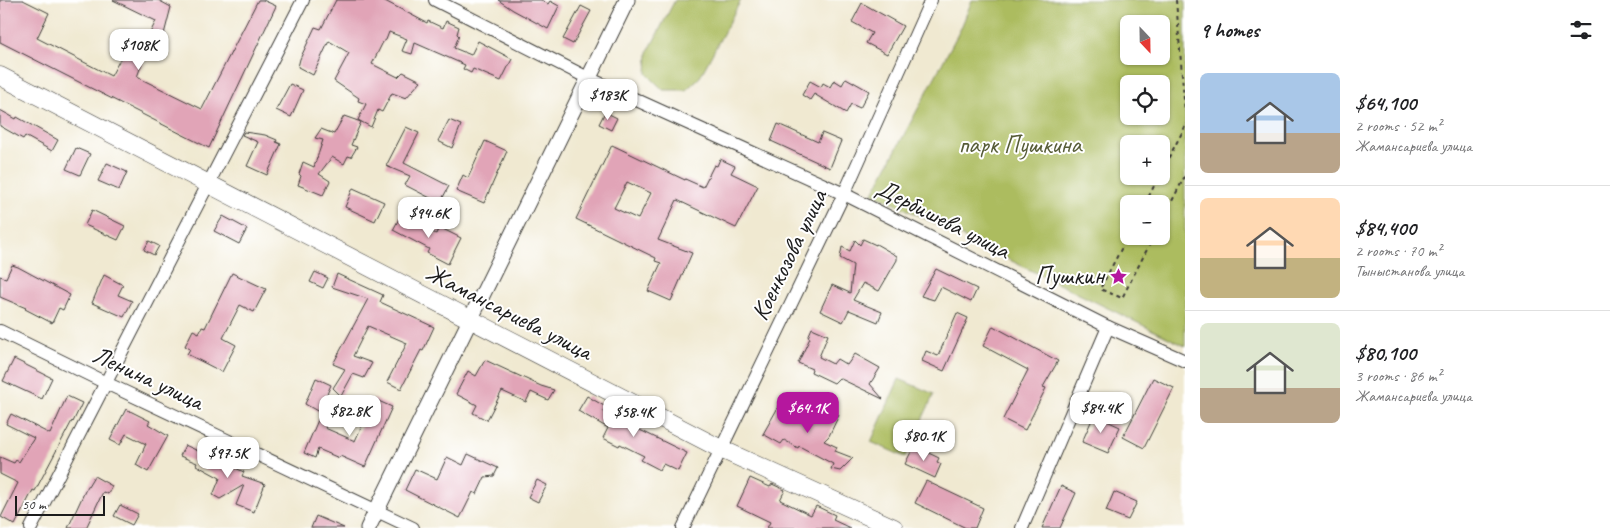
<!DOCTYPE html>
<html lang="en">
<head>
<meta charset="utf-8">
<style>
  body { margin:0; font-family:Caveat,sans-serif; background:#f6f6f6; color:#202124; height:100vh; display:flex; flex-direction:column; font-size:19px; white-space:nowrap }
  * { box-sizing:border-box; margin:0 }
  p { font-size:16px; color:#757577 }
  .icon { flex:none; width:28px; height:28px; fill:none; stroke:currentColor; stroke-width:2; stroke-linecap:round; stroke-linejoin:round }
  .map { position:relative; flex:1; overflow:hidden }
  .drawer { display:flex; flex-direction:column; background:#fff; width:425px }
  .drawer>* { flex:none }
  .needle { width:32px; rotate:158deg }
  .buttons { position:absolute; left:1120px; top:15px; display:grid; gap:10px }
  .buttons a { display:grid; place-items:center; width:50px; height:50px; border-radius:8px; background:#fff; box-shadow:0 1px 4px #0004; font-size:25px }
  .scale { position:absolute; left:15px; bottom:12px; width:90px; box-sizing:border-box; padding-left:5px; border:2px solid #1c1c1c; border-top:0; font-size:14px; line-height:18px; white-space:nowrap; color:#1c1c1c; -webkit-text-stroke:4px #fff; paint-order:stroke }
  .price { position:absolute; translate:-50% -42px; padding:0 11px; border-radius:10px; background:#fff; color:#222; font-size:16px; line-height:32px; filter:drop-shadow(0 1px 2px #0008) }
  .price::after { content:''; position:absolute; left:50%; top:30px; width:15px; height:11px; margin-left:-8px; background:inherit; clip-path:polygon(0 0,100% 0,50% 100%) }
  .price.selected { background:#b5179e; color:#fff }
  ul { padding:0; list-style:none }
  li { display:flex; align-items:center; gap:15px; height:125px; padding:0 15px }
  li+li { border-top:1px solid #e0e0e0 }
  li span { display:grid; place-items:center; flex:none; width:140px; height:100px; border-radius:8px; color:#555 }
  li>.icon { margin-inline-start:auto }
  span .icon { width:60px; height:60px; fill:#fffc; stroke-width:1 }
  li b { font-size:21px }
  h2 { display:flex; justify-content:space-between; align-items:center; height:60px; padding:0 15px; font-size:21px }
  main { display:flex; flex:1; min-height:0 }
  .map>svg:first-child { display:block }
</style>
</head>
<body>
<main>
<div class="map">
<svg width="1185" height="528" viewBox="0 0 1185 528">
  <rect width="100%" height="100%" fill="#fff"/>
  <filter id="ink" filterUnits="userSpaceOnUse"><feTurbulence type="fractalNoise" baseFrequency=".02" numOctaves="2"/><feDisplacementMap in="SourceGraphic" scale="10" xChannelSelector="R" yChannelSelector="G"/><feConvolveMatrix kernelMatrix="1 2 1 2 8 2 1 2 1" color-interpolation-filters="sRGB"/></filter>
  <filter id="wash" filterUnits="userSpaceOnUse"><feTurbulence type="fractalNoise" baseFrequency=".0096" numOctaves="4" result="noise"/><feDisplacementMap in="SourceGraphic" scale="20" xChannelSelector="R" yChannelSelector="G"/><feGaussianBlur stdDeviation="1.12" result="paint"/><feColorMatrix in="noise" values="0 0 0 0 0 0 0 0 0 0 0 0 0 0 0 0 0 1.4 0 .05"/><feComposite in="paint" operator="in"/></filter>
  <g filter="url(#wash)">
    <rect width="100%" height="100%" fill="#f0e9d1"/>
    <!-- green -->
    <g fill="#acbc5f" stroke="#646c3e" fill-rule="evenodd">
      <path d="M675 0H741L700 77 686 90H663L647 74 648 52Z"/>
      <path d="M972 0H1185V346L873 193 961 28ZM1129 24H1161V56H1129ZM1129 84H1161V116H1129ZM1129 144H1161V176H1129ZM1129 204H1161V236H1129Z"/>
      <path d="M899 379 934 394 905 457 871 442Z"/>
    </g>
    <g id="blocks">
      <!-- building -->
      <g fill="#e1a4b7" fill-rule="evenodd">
        <path d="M0 0H23L49 13 37 38 111 76 132 37 148 47 137 77 202 109 258 0H263L276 6 209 148 0 42Z"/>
        <path d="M113 0H158L171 7 162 42 159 40 154 49 143 43 149 35 156 21Z"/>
        <path d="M336 0H383L427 23 428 21 443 28 446 21 459 27 457 34 459 36 454 48 471 55 478 41 512 59 501 81 473 69 471 73 463 69 465 65 415 43 412 54 402 51 407 39 389 32 386 40 383 42 372 64 398 77 403 72 421 81 406 98 392 93 382 112 378 110 371 127 358 120 366 104 358 101 359 98 334 81 349 53 329 41 313 75 298 67 300 59 315 27 321 29Z"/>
        <path d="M498 0H541L548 4 550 1 559 6 548 29 513 10Z"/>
        <path d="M862 3 903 26 887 54 866 43 872 33 852 22Z"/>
        <path d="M581 6 591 11 573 44 563 39Z"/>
        <path d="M846 78 869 91 860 108 851 104 846 113 814 94 810 100 802 95 810 81 821 87 823 83 830 87 834 80 842 85Z"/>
        <path d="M290 84 303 90 291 117 276 110Z"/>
        <path d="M0 110 16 119 17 117 58 140 52 151 25 136 23 139 0 126Z"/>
        <path d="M605 112 617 118 611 130 599 124Z"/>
        <path d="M344 116 361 122 351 145 357 147 351 157 348 156 344 164 332 157 319 174 330 181 323 195 298 185 301 176 299 174 303 162 314 167 323 140 315 138 321 129 334 134Z"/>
        <path d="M449 120 461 125 452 148 438 141Z"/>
        <path d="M778 124 818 142 822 133 841 141 830 168 771 141Z"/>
        <path d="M406 127 419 133 404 163 449 186 440 203 405 185 410 176 386 166Z"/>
        <path d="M244 132 265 135 277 140 276 142 281 144 267 175 247 166 258 142 242 135Z"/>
        <path d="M485 141 507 151 484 203 456 191 463 175 468 178Z"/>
        <path d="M612 145 685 180V179L703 187 714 165 717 166 720 159 735 166 731 173 758 186 736 228 677 200 658 240 692 253 671 301 648 291 661 263 655 261 656 258 576 219ZM627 182 651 193 638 219 614 208Z"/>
        <path d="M76 148 90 154 80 175 66 169Z"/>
        <path d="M107 163 127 172 119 190 98 181Z"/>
        <path d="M353 188 384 202 375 221 345 207Z"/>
        <path d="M92 210 125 226 118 240 85 225Z"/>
        <path d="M401 215 436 234 439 227 461 238 448 264 427 253 429 249 393 230Z"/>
        <path d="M223 216 247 229 239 244 214 231Z"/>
        <path d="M863 239 876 245V244L897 256V260L879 291 863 283 853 300 882 312 878 322 849 310 843 322 820 311 832 285 850 293 853 265 840 258 842 247 850 251 855 240 860 245Z"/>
        <path d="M149 241 159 246 154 255 144 250Z"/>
        <path d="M12 265 18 267 70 295 63 310 59 308 52 323 25 309 26 308 0 297V276L6 278Z"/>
        <path d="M936 269 977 289 971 302 941 287 934 300 921 296Z"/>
        <path d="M315 272 328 278 323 288 310 282Z"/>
        <path d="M232 273 266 289 254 312 240 305 223 338 236 345 222 372 187 354 190 349 185 346 193 330 199 333 202 327 205 328Z"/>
        <path d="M337 274 383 295 380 302 434 327 423 351 421 350 401 389 387 382 407 343 368 326 353 356 372 363 364 378 353 374 341 396 333 388 345 369 333 364 368 299 332 287Z"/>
        <path d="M104 275 123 285 118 295 132 301 124 317 92 303Z"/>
        <path d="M957 313 968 318 944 371 922 361 926 351 938 356Z"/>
        <path d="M993 326 1058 361 1043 387 1046 388 1025 430 1003 419 1028 370 983 346Z"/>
        <path d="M812 328 828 335 819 357 833 364 837 359 847 365 855 354 880 368 870 384 883 399 839 378 834 383 811 372 812 369 798 363 810 338 808 337Z"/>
        <path d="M14 359 52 378 42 399 3 381Z"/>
        <path d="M485 360 541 386 554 390 548 400 531 392 526 402 502 391 487 420 473 413 477 405 456 394 468 371 476 376Z"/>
        <path d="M316 378 331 385 319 412 305 404Z"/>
        <path d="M1153 378 1174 388 1144 448 1123 437Z"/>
        <path d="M67 396 82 403 73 422 72 421 35 491 33 490 15 525 1 517 18 483 0 474V457L14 463 16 460 19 462 34 438 6 424 11 414 50 434Z"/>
        <path d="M587 396 606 407 603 412 687 453 678 471 663 464 660 470 641 460 644 456 620 444 619 446 603 438 608 428 578 411Z"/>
        <path d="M374 399 392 407 365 467 340 456 339 458 318 449 315 458 304 453 321 413 330 417 325 428 355 441Z"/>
        <path d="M780 404 809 422 817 405 839 415 829 436 824 441 837 447 835 451 853 458 840 471 831 469 833 464 799 446 798 448 784 440 781 444 763 434Z"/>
        <path d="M126 409 150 421 148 424 168 436 148 472 136 465 146 444 126 434 120 445 110 440Z"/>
        <path d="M1094 415 1120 427 1108 453 1082 442Z"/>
        <path d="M185 445 244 472 242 476 265 484 254 512 236 505 244 485 220 499 213 495 220 478 196 465 197 463 180 456Z"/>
        <path d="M914 446 939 458 937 462 941 464 935 478 905 464Z"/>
        <path d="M468 454 498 468 494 476 485 477 477 494 473 492 460 518 405 490 415 469 437 479 447 457 463 465Z"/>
        <path d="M94 476 112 486 108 494 103 492 86 528H68L85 491Z"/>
        <path d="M750 478 770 487 772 484 785 490 780 500 811 515 816 506 835 515 833 520 850 528H767L770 522 737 506Z"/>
        <path d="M537 480 547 485 538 502 528 497Z"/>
        <path d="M926 481 983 508 975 528H966L915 503Z"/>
        <path d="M1061 486 1076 493 1060 528H1042Z"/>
        <path d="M1114 492 1137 502 1128 520 1106 511Z"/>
        <path d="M120 505 138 514 132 525 114 516Z"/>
        <path d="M316 516 344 528H311Z"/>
      </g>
    </g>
  </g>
  <g filter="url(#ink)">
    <use href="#blocks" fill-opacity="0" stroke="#3c3b37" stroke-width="1"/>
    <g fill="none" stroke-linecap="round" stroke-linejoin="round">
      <defs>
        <g id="minor">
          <path d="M435 0 588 78 844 194 1108 327 1185 361"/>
          <path d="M0 331 106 383 413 528"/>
          <path d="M31 528 303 0"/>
          <path d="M683 528 844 194 931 0"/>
          <path d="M1022 528 1108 327"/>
        </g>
        <path id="tertiary" d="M368 528 627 0"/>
        <path id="secondary" d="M0 76 721 449 894 528"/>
      </defs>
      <!-- minor casing -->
      <use href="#minor" stroke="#3c3b37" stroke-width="14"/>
      <!-- tertiary casing -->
      <use href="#tertiary" stroke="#3c3b37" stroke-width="17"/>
      <!-- secondary casing -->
      <use href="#secondary" stroke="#3c3b37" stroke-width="19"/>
      <!-- path -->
      <g stroke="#3c3b37" stroke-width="2" stroke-dasharray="4 4" stroke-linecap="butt">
        <path d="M1176 0 1185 112"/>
        <path d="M1161 172 1185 127"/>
        <path d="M1145 204 1159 176"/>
        <path d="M1161 222 1185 176"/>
        <path d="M1129 234 1100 289 1122 298 1154 236"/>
      </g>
      <!-- minor -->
      <use href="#minor" stroke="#fff" stroke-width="12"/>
      <!-- tertiary -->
      <use href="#tertiary" stroke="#fff" stroke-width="15"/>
      <!-- secondary -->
      <use href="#secondary" stroke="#fff" stroke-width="18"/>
    </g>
  </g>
  <!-- icons -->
  <defs>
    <symbol id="sight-bare" viewBox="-9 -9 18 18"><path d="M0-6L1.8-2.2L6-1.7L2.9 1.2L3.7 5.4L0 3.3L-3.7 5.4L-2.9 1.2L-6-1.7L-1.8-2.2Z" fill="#b5179e" stroke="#fff" stroke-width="2.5" paint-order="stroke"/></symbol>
  </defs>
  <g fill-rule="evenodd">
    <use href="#sight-bare" x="1106" y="264" width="25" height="25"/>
  </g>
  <g text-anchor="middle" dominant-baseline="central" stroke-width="4" stroke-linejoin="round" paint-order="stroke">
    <!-- park labels -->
    <g font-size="25" fill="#565c37" stroke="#fff">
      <text x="1020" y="145">парк Пушкина</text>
    </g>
    <!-- street labels -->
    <g font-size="25" fill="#1c1c1c" stroke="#fff">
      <text transform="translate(943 219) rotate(27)">Дербишева улица</text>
      <text transform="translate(789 255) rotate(-64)">Коенкозова улица</text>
      <text transform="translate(509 312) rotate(27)">Жамансариева улица</text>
      <text transform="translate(148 378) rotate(25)">Ленина улица</text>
    </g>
    <!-- poi labels -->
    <g font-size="25" fill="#1c1c1c" stroke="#fff" text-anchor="end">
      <text x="1104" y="276">Пушкин</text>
    </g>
  </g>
</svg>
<div class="buttons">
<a><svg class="needle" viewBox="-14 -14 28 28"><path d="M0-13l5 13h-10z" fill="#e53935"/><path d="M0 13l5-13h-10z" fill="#757577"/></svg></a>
<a><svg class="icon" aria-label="locate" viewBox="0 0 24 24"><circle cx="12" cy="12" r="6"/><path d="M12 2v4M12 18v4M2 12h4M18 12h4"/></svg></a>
<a>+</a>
<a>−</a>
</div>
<div class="scale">50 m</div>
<b class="price" style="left:139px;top:71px">$108K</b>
<b class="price" style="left:608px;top:121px">$183K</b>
<b class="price" style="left:429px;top:239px">$94.6K</b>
<b class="price selected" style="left:808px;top:434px">$64.1K</b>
<b class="price" style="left:1101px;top:434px">$84.4K</b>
<b class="price" style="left:350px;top:437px">$82.8K</b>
<b class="price" style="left:634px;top:438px">$58.4K</b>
<b class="price" style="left:924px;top:462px">$80.1K</b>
<b class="price" style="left:228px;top:479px">$97.5K</b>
</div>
<section class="drawer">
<h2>9 homes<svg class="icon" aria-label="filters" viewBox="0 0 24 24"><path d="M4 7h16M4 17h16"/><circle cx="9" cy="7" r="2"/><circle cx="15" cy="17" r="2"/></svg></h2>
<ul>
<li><span style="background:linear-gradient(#a9c7e8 60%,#b9a48a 0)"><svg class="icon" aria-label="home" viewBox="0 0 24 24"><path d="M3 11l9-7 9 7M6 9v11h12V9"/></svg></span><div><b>$64,100</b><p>2 rooms · 52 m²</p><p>Жамансариева улица</p></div></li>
<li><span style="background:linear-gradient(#ffd9b3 60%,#c2b280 0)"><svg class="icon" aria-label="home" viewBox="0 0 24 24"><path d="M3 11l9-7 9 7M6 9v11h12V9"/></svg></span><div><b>$84,400</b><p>2 rooms · 70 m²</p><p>Тыныстанова улица</p></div></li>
<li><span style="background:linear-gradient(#dfe7d0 65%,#b9a48a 0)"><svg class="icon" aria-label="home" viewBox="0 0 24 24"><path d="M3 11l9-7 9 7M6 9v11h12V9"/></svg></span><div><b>$80,100</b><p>3 rooms · 86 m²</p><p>Жамансариева улица</p></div></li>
</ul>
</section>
</main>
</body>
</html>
